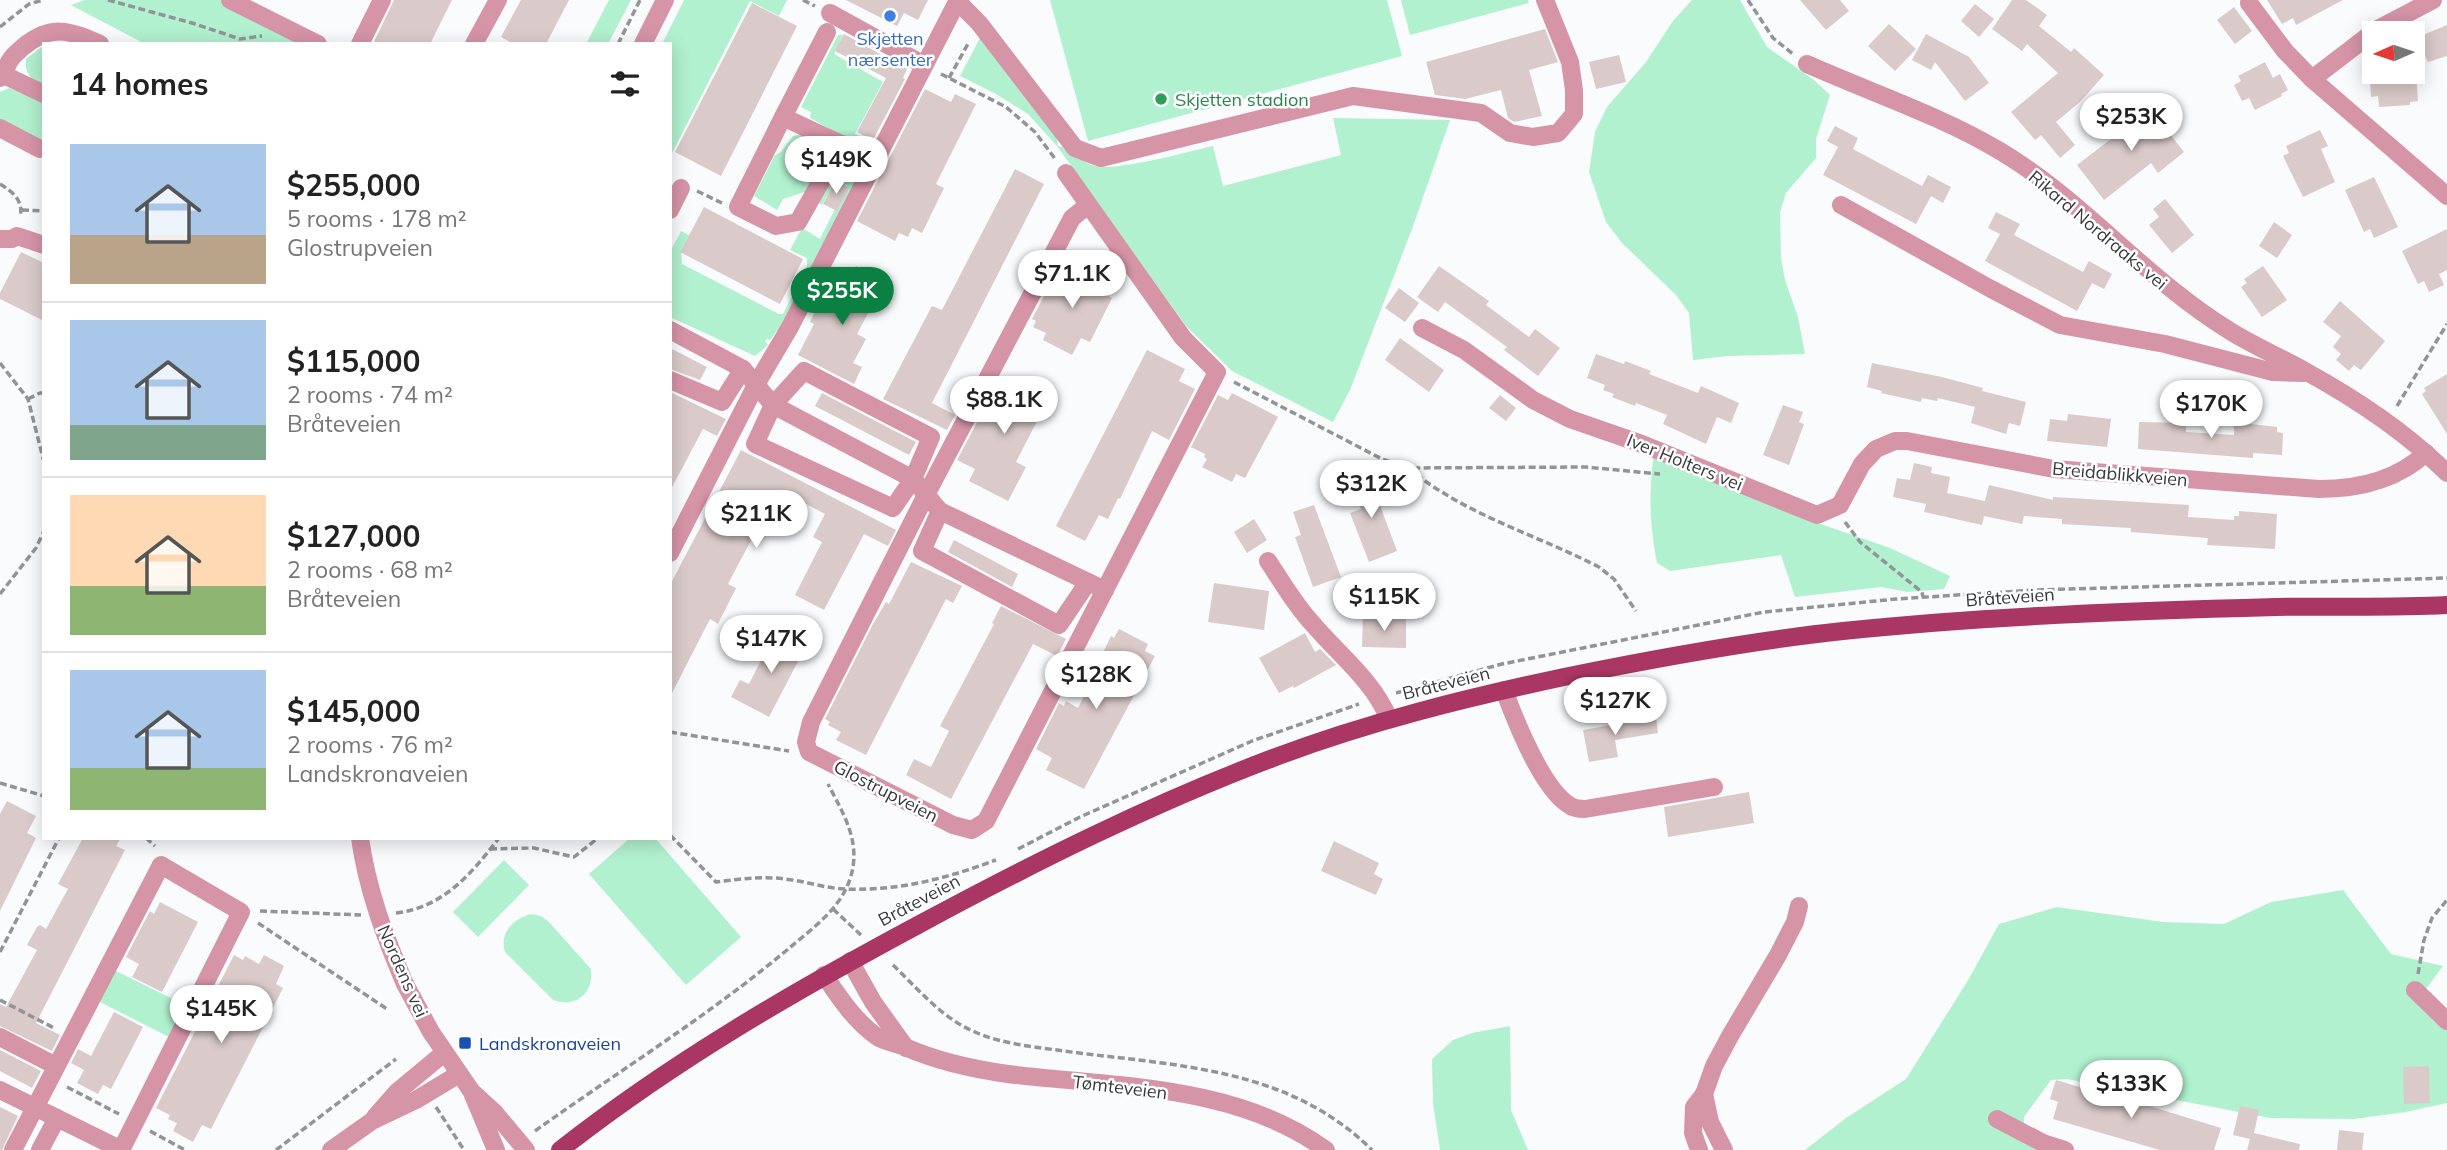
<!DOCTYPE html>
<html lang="en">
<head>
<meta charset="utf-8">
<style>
  body { margin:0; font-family:Mulish,sans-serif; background:#f2f2f2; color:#222; height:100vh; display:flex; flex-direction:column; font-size:26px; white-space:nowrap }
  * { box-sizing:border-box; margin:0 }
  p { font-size:23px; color:#767676 }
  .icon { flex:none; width:38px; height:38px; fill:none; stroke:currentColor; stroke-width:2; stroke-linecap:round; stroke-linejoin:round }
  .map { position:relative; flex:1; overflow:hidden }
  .details { position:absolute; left:42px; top:42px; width:630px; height:798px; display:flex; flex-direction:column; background:#fff; border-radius:0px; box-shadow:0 4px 18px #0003 }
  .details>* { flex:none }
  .needle { width:46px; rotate:267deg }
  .tools { position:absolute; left:2362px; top:21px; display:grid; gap:14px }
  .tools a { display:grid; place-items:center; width:63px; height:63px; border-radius:0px; background:#fff; box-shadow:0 4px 18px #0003; font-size:35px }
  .price { position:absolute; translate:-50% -60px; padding:0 16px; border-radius:24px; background:#fff; color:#222; font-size:23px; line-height:46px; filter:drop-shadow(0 2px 4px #0008) }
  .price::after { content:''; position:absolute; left:50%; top:42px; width:21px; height:16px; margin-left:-10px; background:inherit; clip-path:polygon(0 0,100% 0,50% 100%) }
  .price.on { background:#0b8043; color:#fff }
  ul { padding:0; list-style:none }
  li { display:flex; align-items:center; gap:21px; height:175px; padding:0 28px }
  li+li { border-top:2px solid #e0e0e0 }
  li span { display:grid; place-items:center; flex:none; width:196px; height:140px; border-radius:0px; color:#555 }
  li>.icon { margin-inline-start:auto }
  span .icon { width:84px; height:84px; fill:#fffc; stroke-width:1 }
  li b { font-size:30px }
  h2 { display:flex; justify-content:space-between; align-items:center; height:84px; padding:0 28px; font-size:30px }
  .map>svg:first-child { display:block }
</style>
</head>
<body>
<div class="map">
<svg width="2447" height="1150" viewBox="0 0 2447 1150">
  <rect width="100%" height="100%" fill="#f9fbfd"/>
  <!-- green -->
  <g fill="#b1f1cf">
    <path d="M85 0H227L302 44H145L71 5Z"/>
    <path d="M609 0H631L608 44H586Z"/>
    <path d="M684 0H787L779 16 750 1 670 157V44H662Z"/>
    <path d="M1050 0H1387L1402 56 1088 141Z"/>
    <path d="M1401 0H1528L1529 3 1410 35Z"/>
    <path d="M1692 0H1740L1767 47 1814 80 1830 95 1816 139V158L1786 193 1780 212 1781 258 1785 280 1798 317 1805 354 1727 356 1693 360 1689 313 1676 295 1622 243 1606 222 1589 172 1595 132 1607 107 1646 62 1673 21Z"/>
    <path d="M838 35H843L834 54 883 82 855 134 876 145C855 148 828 127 810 118L811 112 801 107Z"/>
    <path d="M981 36 1057 134 1058 146C1073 148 1081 163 1095 166 1121 171 1185 152 1213 146L1223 186 1341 155 1333 118 1450 120 1412 229 1350 390 1333 422 1232 371 1186 326 1057 146 1028 114 996 94 960 76Z"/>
    <path d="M44 45V86C32 80 24 74 26 59Z"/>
    <path d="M9 88 44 102V142L0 119V92Z"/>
    <path d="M806 133 832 146 811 190 783 199 777 210 754 196 775 155 781 152 793 136Z"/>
    <path d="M850 156 862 164 864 169 784 321 770 340 767 339 765 341 768 345 755 356 670 317V252L681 231 689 235 681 250 682 264 779 314H783L807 266V258L790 250 802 228 820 239 848 183 846 186 835 180 822 205 817 202 832 173 840 176 835 172 841 160Z"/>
    <path d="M1654 451 1815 522 1890 548 1950 576 1944 589 1908 592 1881 587 1795 597 1781 555 1670 571 1657 563C1649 519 1649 495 1654 451Z"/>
    <path d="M630 838H655L741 937 686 985 589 874Z"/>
    <path d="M504 860 529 885 478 937 453 912Z"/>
    <path d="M2343 890 2391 954 2443 966 2420 997 2447 1016V1103L2406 1112 2354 1119 2270 1118 2067 1079 2051 1080 2024 1117V1136L2061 1150H1805L1846 1118 1906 1079 1967 982 1999 924 2057 907 2163 922 2224 924 2271 902Z"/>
    <path d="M531 914 541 916 549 922 591 969C594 993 576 1008 553 1000L505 952C499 933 513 919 531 914Z"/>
    <path d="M114 970 187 1006 171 1038 98 1001Z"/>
    <path d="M1510 1026 1511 1110 1528 1150H1440L1433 1103 1432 1059 1453 1040 1472 1033Z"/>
  </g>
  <!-- building -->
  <g fill="#dacbca">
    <path d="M394 0H452L430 44H373Z"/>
    <path d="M521 0H569L546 44H514L501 37Z"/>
    <path d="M846 0H928L918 20 904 13 897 26Z"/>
    <path d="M1800 0H1840L1849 11 1826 30Z"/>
    <path d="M2012 0H2026L2047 15 2039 26 2071 52 2074 48 2104 75 2080 102 2056 122 2075 145 2060 158 2041 135 2035 140 2011 112 2058 73 2027 44 2022 51 1992 29Z"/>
    <path d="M2267 0H2343L2296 25 2293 18 2282 24Z"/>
    <path d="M752 3 797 26 721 176 675 152Z"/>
    <path d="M1975 4 1994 19 1979 37 1961 21Z"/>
    <path d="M2234 7 2252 31 2235 44 2217 20Z"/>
    <path d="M1889 24 1916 49 1895 71 1868 46Z"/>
    <path d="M2447 25V56L2428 62 2416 38Z"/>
    <path d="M1545 29 1558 62 1529 70 1542 116 1514 122 1508 118 1501 90 1465 99 1435 95 1426 62Z"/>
    <path d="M844 34 907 69 903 78 905 79 873 140 857 132 886 78 835 51Z"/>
    <path d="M1926 34 1969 57 1989 83 1965 101 1935 62 1931 70 1912 60Z"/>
    <path d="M1619 55 1626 82 1596 89 1589 62Z"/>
    <path d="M2265 62 2273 78 2280 74 2288 90 2281 94 2282 96 2255 110 2249 98 2242 101 2234 85 2241 81 2238 76Z"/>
    <path d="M2377 72H2416L2418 101 2410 102V105L2379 107 2378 96 2371 97 2370 80 2377 79Z"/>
    <path d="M925 89 951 102 955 94 976 104 936 184 944 188 922 233 912 228 908 237 899 233 895 241 857 221Z"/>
    <path d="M2145 106H2148L2184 152 2158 173 2151 163 2104 200 2077 165 2124 129 2121 125Z"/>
    <path d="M1835 126 1858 138 1853 149 1894 171 1922 186 1928 175 1951 187 1943 203 1931 196 1916 224 1823 175 1838 147 1827 141Z"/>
    <path d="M2320 130 2328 146 2321 149 2335 182 2303 197 2283 156 2289 153 2286 146Z"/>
    <path d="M1015 169 1044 184 932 403 955 415 947 430 883 399 932 306 942 310Z"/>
    <path d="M2374 177 2398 227 2374 238 2370 229 2364 232 2345 190Z"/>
    <path d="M835 180 849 188 837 211 823 204Z"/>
    <path d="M2165 199 2194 235 2172 253 2149 225 2159 217 2153 209Z"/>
    <path d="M704 207 803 259 780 304 680 252Z"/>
    <path d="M1996 212 2020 224 2014 235 2083 272 2089 261 2112 274 2104 289 2092 283 2077 311 1985 261 2000 234 1988 228Z"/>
    <path d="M2274 222 2292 235 2277 258 2259 246Z"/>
    <path d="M2447 229V270L2439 274 2444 285 2429 292 2424 281 2418 284 2402 251Z"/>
    <path d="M21 252 44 263V321L0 299V293Z"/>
    <path d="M856 266 885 281 857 334 866 339 853 363 862 367 854 384 798 355 814 324 810 322 819 303 833 310Z"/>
    <path d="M1439 266 1489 301 1486 305 1529 337 1535 329 1560 348 1538 376 1504 350 1507 347 1445 302 1438 312 1417 297Z"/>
    <path d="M2263 266 2287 300 2262 317 2241 287 2247 283 2244 279Z"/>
    <path d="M1079 269 1108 284 1104 293 1112 298 1090 342 1081 338 1072 355 1043 340 1046 333 1033 327 1036 321 1032 319 1056 273 1059 275 1062 271 1075 278Z"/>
    <path d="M1399 288 1419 303 1405 322 1385 308Z"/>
    <path d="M2340 301 2385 341 2361 370 2354 365 2349 371 2336 360 2341 354 2333 347 2341 336 2323 322Z"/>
    <path d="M1400 338 1444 370 1429 392 1385 360Z"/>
    <path d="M670 348 707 367 700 380 670 369Z"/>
    <path d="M1147 350 1185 369 1179 381 1195 389 1169 440 1152 431 1120 499 1118 498 1108 519 1099 515 1085 541 1056 526Z"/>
    <path d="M1596 354 1624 364 1625 361 1651 371 1649 374 1698 393 1701 386 1739 403 1731 423 1717 417 1706 444 1663 424 1667 415 1636 403 1635 406 1612 397 1614 394 1603 390 1605 385 1587 378Z"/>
    <path d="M1872 363 1942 377 1983 388 1982 391 2026 402 2020 426 2009 423 2006 434 1971 423 1975 407 1938 398 1937 401 1922 398 1921 402 1881 393 1882 391 1867 387Z"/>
    <path d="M2447 374V434L2422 394 2426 391 2424 388Z"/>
    <path d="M1000 379 1004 381 1010 379 1028 389 1033 380 1053 390 1016 462 1026 467 1008 501 969 481 975 469 957 460Z"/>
    <path d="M670 392 726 419 717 436 703 429 670 491Z"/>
    <path d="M822 393 916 442 909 455 815 406Z"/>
    <path d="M1232 393 1278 417 1245 478 1236 474 1232 482 1202 467 1207 459 1204 457 1205 454 1191 447 1218 395 1228 400Z"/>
    <path d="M1500 395 1516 408 1506 421 1489 408Z"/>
    <path d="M1783 405 1803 412 1799 422 1804 424 1789 465 1763 455Z"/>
    <path d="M2068 414 2111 419 2107 447 2047 441 2050 419 2067 421Z"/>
    <path d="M2139 422 2186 423V432L2234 435V422L2277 427V432L2283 433 2282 455 2253 453V458L2138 449Z"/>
    <path d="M741 450 896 530 888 546 864 534 824 610 795 595 822 542 813 537 825 514 778 489 728 584 736 588 718 624 710 619 670 697V585Z"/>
    <path d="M1914 463 1932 467 1931 473 1950 477 1947 493 1985 501 1989 485 2053 500V497L2189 505 2188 517 2234 520V516H2239V511L2277 514 2275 549 2207 545 2208 538 2131 532V528L2062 524V519L2024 516 2022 524 1984 516 1982 525 1924 512 1926 504 1893 497 1897 478 1910 480Z"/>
    <path d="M1371 473 1379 494 1376 495 1397 551 1369 562 1350 513 1361 509 1350 481Z"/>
    <path d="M1314 505 1341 577 1313 587 1295 537 1301 535 1293 512Z"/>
    <path d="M1254 519 1267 540 1247 553 1234 532Z"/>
    <path d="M954 540 1018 574 1012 587 948 552Z"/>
    <path d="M911 562 962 586 953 603 946 599 866 755 836 740 841 732 828 725 830 722 825 719 873 624 886 602 889 604Z"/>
    <path d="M1214 583 1269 591 1264 630 1208 622Z"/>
    <path d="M1001 606 1066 639 1057 656 1033 644 951 799 906 775 914 759 931 767 949 731 940 726 994 624 992 623Z"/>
    <path d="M1363 617 1406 618V648L1362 647Z"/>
    <path d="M1119 629 1148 644 1145 651 1155 656 1084 789 1046 770 1052 758 1036 749 1059 703 1064 706 1066 701 1078 708 1105 655 1103 653 1111 636 1114 638Z"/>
    <path d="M776 631 806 646 769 717 731 697 740 680 749 684Z"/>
    <path d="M1305 633 1315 652 1320 649 1336 665 1294 688 1293 686 1279 693 1259 658Z"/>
    <path d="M1656 717 1658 733 1615 740 1618 757 1589 762 1583 730Z"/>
    <path d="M1749 792 1754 823 1668 837 1664 807Z"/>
    <path d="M7 801 36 816 27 833 36 838 0 911V814Z"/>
    <path d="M83 838H121L116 846 125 850 36 1023 60 1035 52 1051 0 1026V1004L6 1007 37 950 27 945 37 927 40 925 46 929 68 889 58 884Z"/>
    <path d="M1334 841 1379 863 1374 874 1383 879 1376 895 1321 871Z"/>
    <path d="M160 902 198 922 162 992 132 977 139 964 126 957 150 911 154 914Z"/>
    <path d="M234 955 243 960 245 956 259 964 264 955 284 966 276 984 283 988 211 1129 202 1125 193 1142 173 1131 177 1123 168 1119 170 1115 156 1108Z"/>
    <path d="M114 1012 143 1027 111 1089 103 1085 98 1094 77 1083 84 1070 71 1063 78 1049 91 1056Z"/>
    <path d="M0 1050 41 1071 32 1088 0 1071Z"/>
    <path d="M2429 1066 2430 1103 2404 1104 2403 1067Z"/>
    <path d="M2056 1080 2119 1099 2120 1095 2137 1100 2136 1102 2221 1128 2214 1150H2160L2053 1119 2058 1102 2050 1099Z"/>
    <path d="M2240 1106 2259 1110 2254 1133 2300 1144 2299 1150H2247L2250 1139 2233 1135Z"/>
    <path d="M0 1107 18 1116 2 1150H0Z"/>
    <path d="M2339 1130 2364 1133 2362 1150H2337Z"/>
  </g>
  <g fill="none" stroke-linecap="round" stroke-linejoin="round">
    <!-- path -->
    <g stroke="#929497" stroke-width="3.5" stroke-dasharray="7 3.5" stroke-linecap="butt">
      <path d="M108 0 192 23 240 39 262 36"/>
      <path d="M803 0 815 6"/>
      <path d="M1748 0 1773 38 1793 54"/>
      <path d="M0 27 29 4 43 0"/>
      <path d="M618 44 640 0"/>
      <path d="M941 74 1006 107 1035 132 1056 160"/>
      <path d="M949 78 969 42"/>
      <path d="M0 184C13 192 24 201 20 217"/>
      <path d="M697 191 722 203"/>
      <path d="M22 210 44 211"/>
      <path d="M0 363 28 399 44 462"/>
      <path d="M1234 382 1382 459 1408 468 1585 467 1660 474"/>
      <path d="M28 399 40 393H44"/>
      <path d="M2397 406 2447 324"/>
      <path d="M1408 468C1465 515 1535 534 1599 567L1614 579 1636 611"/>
      <path d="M1845 522 1860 542 1922 592 1923 597"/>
      <path d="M0 594 36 548 44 531"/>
      <path d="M1396 693 1502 664 1764 612 1896 599 2035 590 2447 578"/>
      <path d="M670 732 789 751"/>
      <path d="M0 783 44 796"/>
      <path d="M670 835 716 882C739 879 762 876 785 879 805 881 824 888 844 889 899 891 945 879 996 860"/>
      <path d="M146 838 155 846"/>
      <path d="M490 849 534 848 574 857 598 838"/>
      <path d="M1018 849 1080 817 1252 741 1359 704"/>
      <path d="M833 909 861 935"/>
      <path d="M260 911 361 915"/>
      <path d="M396 913C443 908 472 873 499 838"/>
      <path d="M258 923 387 1009"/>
      <path d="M0 952 59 838"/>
      <path d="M893 965C918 989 943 1019 975 1032 1002 1044 1035 1047 1064 1051 1174 1066 1287 1066 1372 1150"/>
      <path d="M2418 974 2424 940 2432 918 2447 900"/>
      <path d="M0 1000 54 1028"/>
      <path d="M67 1087 119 1114"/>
      <path d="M436 1107 464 1150"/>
      <path d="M150 1131 185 1150"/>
      <path d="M535 1131C619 1071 708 1016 787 950 810 930 840 910 850 879 862 843 844 815 828 784"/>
      <path d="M276 1150 396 1059"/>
    </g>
    <!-- minor -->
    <g stroke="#d694a7" stroke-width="18">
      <path d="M230 0 318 44"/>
      <path d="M957 1 979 23 1075 148 1101 158 1353 96 1481 113 1510 133 1533 137 1558 133 1574 114V90L1570 62 1545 0"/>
      <path d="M2249 3 2285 51 2312 79 2447 196"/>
      <path d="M830 13 924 65"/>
      <path d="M360 44 382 0"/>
      <path d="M474 44 498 0"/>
      <path d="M643 44 665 0"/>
      <path d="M1807 64C1872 93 1939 115 2000 151 2084 201 2146 280 2230 331 2254 346 2280 357 2305 371 2356 399 2406 432 2447 473"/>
      <path d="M4 75 44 94"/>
      <path d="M0 78C6 72 6 65 11 59 14 54 19 51 23 47 51 24 69 30 100 44"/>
      <path d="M2312 79 2376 30 2433 0"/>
      <path d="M783 117 827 32"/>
      <path d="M0 128 40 149"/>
      <path d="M842 144 798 222 776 226 738 207 783 117 875 160"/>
      <path d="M1066 173 1183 338 1217 372 986 821 972 830 953 825 809 752 806 742 811 722 926 495 1072 218 1088 205"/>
      <path d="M1841 205 1991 289 2060 325 2165 344 2273 372 2304 373"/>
      <path d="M670 210 681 188"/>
      <path d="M0 239H12L17 236 44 245"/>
      <path d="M1422 328 1464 350 1533 400 1570 419 1642 444 1817 515 1840 505 1862 464 1876 449 1895 441H1907L2054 469 2319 489C2359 489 2397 480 2426 453"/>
      <path d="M670 330 743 369 773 405 913 479 940 511 1105 590"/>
      <path d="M804 371 931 437 913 479 893 508 755 444 773 405Z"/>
      <path d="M670 380 722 402 743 369"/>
      <path d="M940 511 922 551 1059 625 1088 582"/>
      <path d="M670 553 757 383 790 327 958 0"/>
      <path d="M1268 561C1282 582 1295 605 1312 623 1338 654 1373 680 1389 719"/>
      <path d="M1504 690C1515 720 1542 788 1569 805 1573 808 1579 809 1585 809L1714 787"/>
      <path d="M850 961 873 1002 906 1048"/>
      <path d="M824 975C839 997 854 1020 876 1036 884 1042 896 1043 905 1047 939 1062 972 1069 1008 1074 1115 1087 1236 1084 1326 1150"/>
      <path d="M405 984 431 1032 472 1092 495 1113 526 1150"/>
      <path d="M2415 990 2447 1021"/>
      <path d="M0 1037 56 1066"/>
      <path d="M0 1090 122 1150"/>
      <path d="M1704 1094 1710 1122 1724 1150"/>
      <path d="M473 1095 496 1150"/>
      <path d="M375 1117 397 1092 444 1053"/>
      <path d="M1997 1119 2043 1143 2065 1150"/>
      <path d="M13 1150 161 865 241 912 121 1150"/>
      <path d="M40 1150 57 1118"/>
      <path d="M331 1150 372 1121 416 1100 459 1074"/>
      <path d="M1699 1150 1693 1133 1694 1107 1704 1094 1714 1066 1730 1036 1778 955 1795 922 1799 906"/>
    </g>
    <!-- major -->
    <path stroke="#aa3663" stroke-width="18" d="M560 1150C672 1062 793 992 918 925 1033 863 1151 804 1273 758 1368 722 1466 698 1564 677 1657 658 1749 641 1843 631 1987 616 2131 611 2276 607 2333 606 2390 608 2447 605"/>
    <!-- minor-bridge -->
    <path stroke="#d694a7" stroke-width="18" d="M360 838C367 889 385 937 405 984"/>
  </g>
  <!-- markers -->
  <circle fill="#3f7fe0" stroke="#fff" stroke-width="2.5" cx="890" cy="16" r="7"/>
  <circle fill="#2e9e5b" stroke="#fff" stroke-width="2.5" cx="1161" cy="99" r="7"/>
  <rect fill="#1a4fb4" stroke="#fff" stroke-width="2.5" x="458" y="1036" width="14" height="14" rx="3.5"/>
  <g text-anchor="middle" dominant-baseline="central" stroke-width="5" stroke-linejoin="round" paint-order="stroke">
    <!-- shop labels -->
    <g font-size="18" fill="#366cbe" stroke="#fff">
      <text x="890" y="38">Skjetten<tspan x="890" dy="21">nærsenter</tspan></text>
    </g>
    <!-- leisure labels -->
    <g font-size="18" fill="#27864d" stroke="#fff" text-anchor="start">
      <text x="1175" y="99">Skjetten stadion</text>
    </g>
    <!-- street labels -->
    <g font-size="18" fill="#36393d" stroke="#fff">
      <text transform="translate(2098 230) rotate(40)">Rikard Nordraaks vei</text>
      <text transform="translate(1685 462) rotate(22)">Iver Holters vei</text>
      <text transform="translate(2120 474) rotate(5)">Breidablikkveien</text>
      <text transform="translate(2010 597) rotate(-4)">Bråteveien</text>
      <text transform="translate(1446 683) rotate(-14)">Bråteveien</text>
      <text transform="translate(886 791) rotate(27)">Glostrupveien</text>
      <text transform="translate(919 900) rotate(-28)">Bråteveien</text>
      <text transform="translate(403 971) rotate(66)">Nordens vei</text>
      <text transform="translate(1120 1087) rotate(7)">Tømteveien</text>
    </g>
    <!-- transit labels -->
    <g font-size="18" fill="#164399" stroke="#fff" text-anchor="start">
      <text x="479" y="1043">Landskronaveien</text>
    </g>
  </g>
</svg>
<div class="tools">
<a><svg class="needle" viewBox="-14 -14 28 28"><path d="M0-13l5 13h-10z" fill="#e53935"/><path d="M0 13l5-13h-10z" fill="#767676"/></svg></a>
</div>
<b class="price" style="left:2131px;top:153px">$253K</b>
<b class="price" style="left:836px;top:196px">$149K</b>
<b class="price" style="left:1072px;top:310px">$71.1K</b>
<b class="price on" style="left:842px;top:327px">$255K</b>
<b class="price" style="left:1004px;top:436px">$88.1K</b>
<b class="price" style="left:2211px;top:440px">$170K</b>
<b class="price" style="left:1371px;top:520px">$312K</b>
<b class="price" style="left:756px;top:550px">$211K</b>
<b class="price" style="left:1384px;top:633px">$115K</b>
<b class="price" style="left:771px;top:675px">$147K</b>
<b class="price" style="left:1096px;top:711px">$128K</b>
<b class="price" style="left:1615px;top:737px">$127K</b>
<b class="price" style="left:221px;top:1045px">$145K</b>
<b class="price" style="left:2131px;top:1120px">$133K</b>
<section class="details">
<h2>14 homes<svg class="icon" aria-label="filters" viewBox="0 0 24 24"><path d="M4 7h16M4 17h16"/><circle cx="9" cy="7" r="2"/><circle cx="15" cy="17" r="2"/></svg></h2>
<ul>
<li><span style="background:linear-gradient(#a9c7e8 65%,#b9a48a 0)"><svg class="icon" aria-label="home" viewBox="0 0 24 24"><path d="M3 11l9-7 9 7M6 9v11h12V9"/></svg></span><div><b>$255,000</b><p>5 rooms · 178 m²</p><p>Glostrupveien</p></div></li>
<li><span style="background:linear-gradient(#a9c7e8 75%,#7fa58c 0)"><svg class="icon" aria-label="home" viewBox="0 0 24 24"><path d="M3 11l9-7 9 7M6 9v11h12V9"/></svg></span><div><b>$115,000</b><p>2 rooms · 74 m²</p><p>Bråteveien</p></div></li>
<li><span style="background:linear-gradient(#ffd9b3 65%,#8fb573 0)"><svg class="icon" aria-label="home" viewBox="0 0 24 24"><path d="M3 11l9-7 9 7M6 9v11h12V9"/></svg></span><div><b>$127,000</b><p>2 rooms · 68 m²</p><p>Bråteveien</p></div></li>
<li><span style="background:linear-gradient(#a9c7e8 70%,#8fb573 0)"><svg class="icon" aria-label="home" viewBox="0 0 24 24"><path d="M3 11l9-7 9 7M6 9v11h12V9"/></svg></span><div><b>$145,000</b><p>2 rooms · 76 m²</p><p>Landskronaveien</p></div></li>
</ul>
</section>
</div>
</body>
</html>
